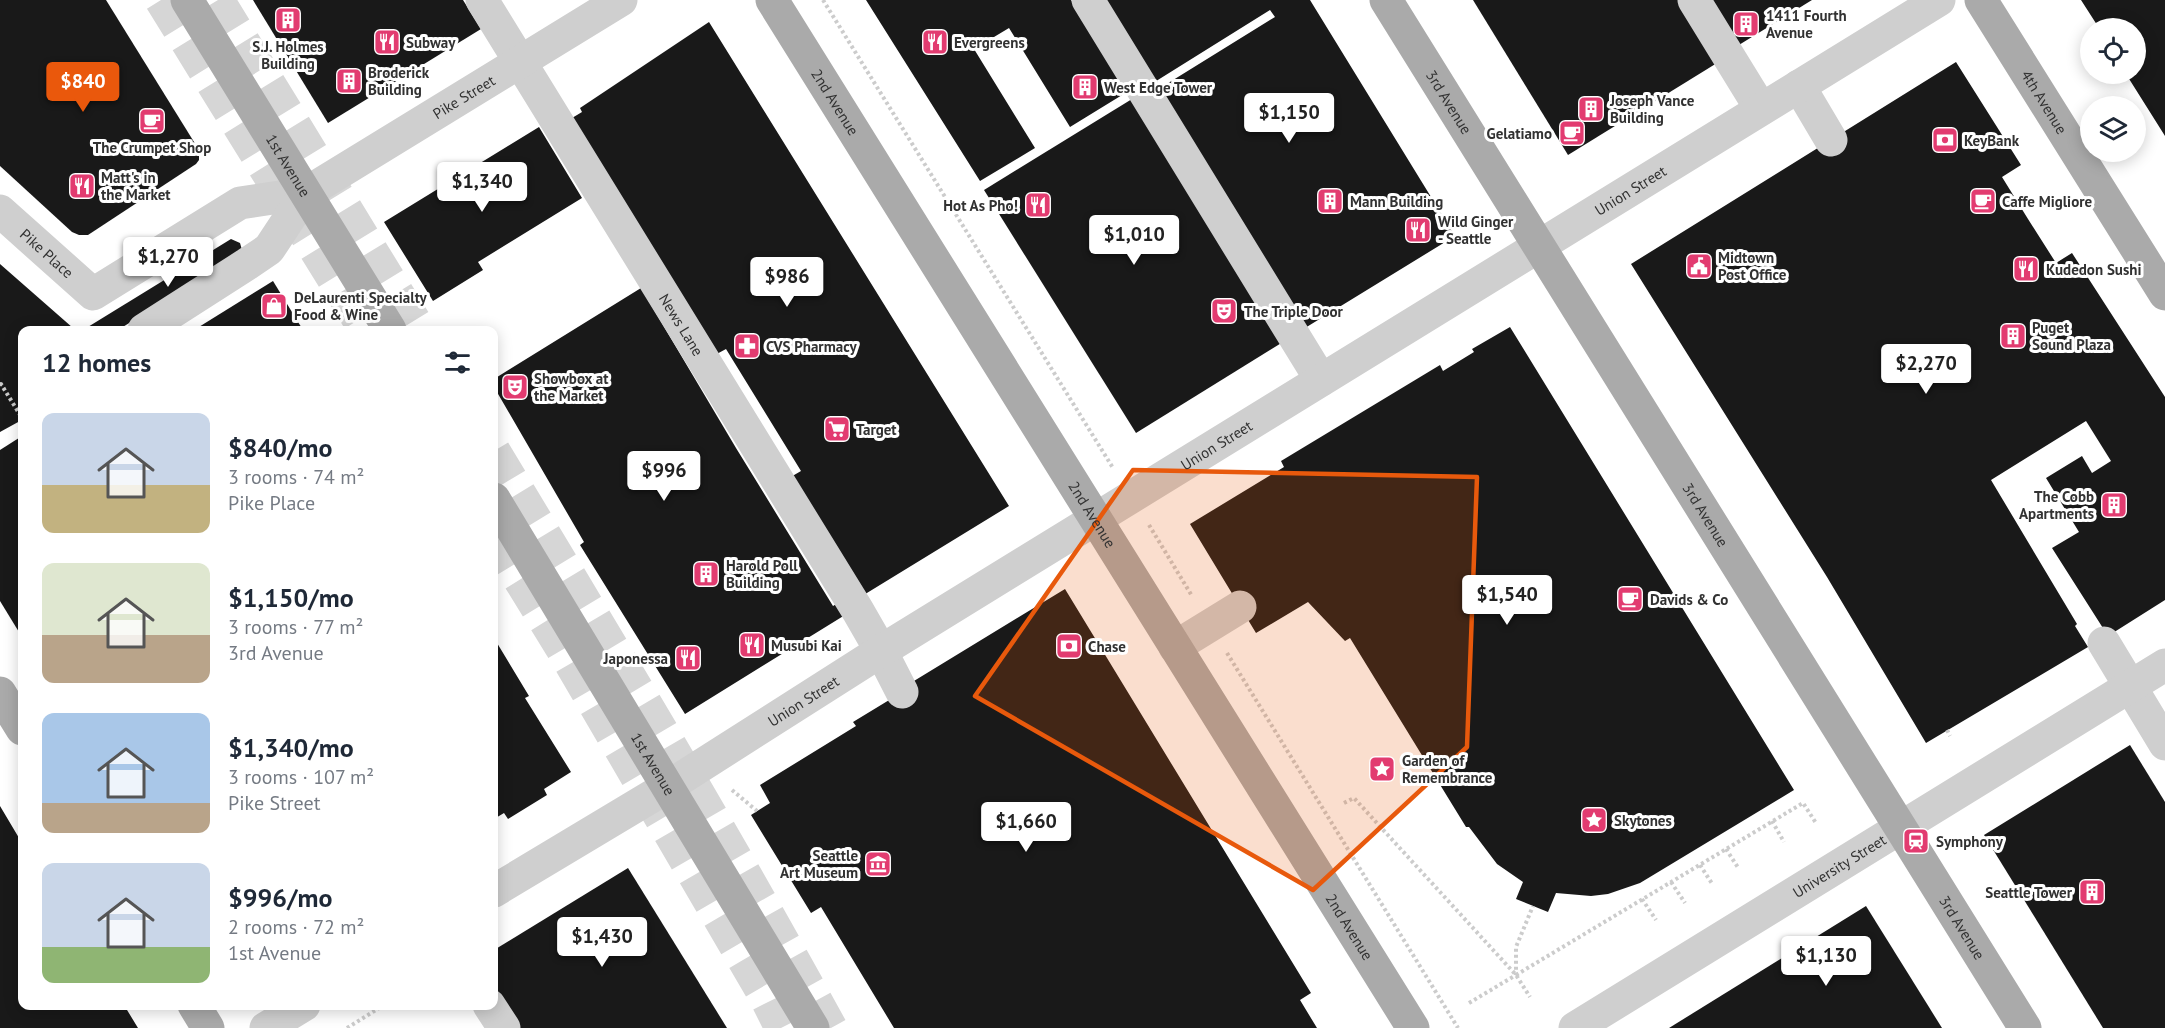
<!DOCTYPE html>
<html lang="en">
<head>
<meta charset="utf-8">
<style>
  body { margin:0; font-family:"PT Sans",sans-serif; background:#f6f6f7; color:#1f2937; height:100vh; display:flex; flex-direction:column; font-size:22px; white-space:nowrap }
  * { box-sizing:border-box; margin:0 }
  p { font-size:20px; color:#747a83 }
  .icon { flex:none; width:33px; height:33px; fill:none; stroke:currentColor; stroke-width:2; stroke-linecap:round; stroke-linejoin:round }
  .map { position:relative; flex:1; overflow:hidden }
  .panel { position:absolute; left:18px; top:326px; width:480px; height:684px; display:flex; flex-direction:column; background:#fff; border-radius:12px; box-shadow:0 3px 15px #0003 }
  .panel>* { flex:none }
  .tools { position:absolute; left:2080px; top:18px; display:grid; gap:12px }
  .tools a { display:grid; place-items:center; width:66px; height:66px; border-radius:50%; background:#fff; box-shadow:0 3px 15px #0003; font-size:30px }
  .price { position:absolute; translate:-50% -51px; padding:0 14px; border-radius:6px; background:#fff; color:#222; font-size:20px; line-height:39px; filter:drop-shadow(0 2px 3px #0008) }
  .price::after { content:''; position:absolute; left:50%; top:36px; width:18px; height:14px; margin-left:-9px; background:inherit; clip-path:polygon(0 0,100% 0,50% 100%) }
  .price.on { background:#ea580c; color:#fff }
  ul { padding:0; list-style:none }
  li { display:flex; align-items:center; gap:18px; height:150px; padding:0 24px }
  li span { display:grid; place-items:center; flex:none; width:168px; height:120px; border-radius:12px; color:#555 }
  li>.icon { margin-inline-start:auto }
  span .icon { width:72px; height:72px; fill:#fffc; stroke-width:1 }
  li b { font-size:26px }
  h2 { display:flex; justify-content:space-between; align-items:center; height:72px; padding:0 24px; font-size:26px }
  .map>svg:first-child { display:block }
</style>
</head>
<body>
<div class="map">
<svg width="2165" height="1028" viewBox="0 0 2165 1028">
  <rect width="100%" height="100%" fill="#fff"/>
  <!-- building -->
  <g fill="#191919">
    <path d="M0 0H106L199 150V160L196 164 88 235H79L72 232 0 166Z"/>
    <path d="M253 0H463L481 29 328 123Z"/>
    <path d="M866 0H1071L1127 92 1070 127 1009 28 974 49 1035 148 980 181Z"/>
    <path d="M1101 0H1310L1455 236 1305 328 1157 90 1275 17 1270 10 1153 83Z"/>
    <path d="M1473 0H1678L1717 63 1568 155Z"/>
    <path d="M1704 0H1812L1734 48Z"/>
    <path d="M2081 0H2165V136L2126 74H2136V28H2099Z"/>
    <path d="M709 22 1009 506 862 596 789 478 801 471 726 349 713 356 567 121 582 112 580 108Z"/>
    <path d="M1956 62 2021 165 2002 177 2028 219 2056 263 2072 253 2165 397V600L2108 636 2052 548 2079 532 2046 478 2082 456 2092 473 2111 461 2086 421 1991 480 2077 624 2075 626 2088 647 1926 743 1827 577 1631 264Z"/>
    <path d="M1132 99 1283 342 1136 433 984 190Z"/>
    <path d="M539 127 582 198 478 262 483 270 433 301 384 222Z"/>
    <path d="M231 239 240 243 242 250 238 255 118 330H83Z"/>
    <path d="M0 264 73 328 79 330H22V426L20 421 0 432Z"/>
    <path d="M273 281 303 330H194Z"/>
    <path d="M641 288 736 448 833 606 838 603 845 615 685 714 580 545 584 542 494 387V379Z"/>
    <path d="M1510 327 1794 790 1640 883 1608 894 1591 896 1556 893 1548 912 1516 899 1523 882 1497 864 1469 827H1466L1350 638 1345 641 1308 602 1256 633 1190 524 1284 467 1281 461 1440 365 1443 371 1474 352 1472 349Z"/>
    <path d="M22 436V637L0 601V450Z"/>
    <path d="M1065 589 1311 993 1300 1000 1317 1028H894L821 907 811 913 751 815 770 803 760 785 856 726 853 722 904 691 909 684Z"/>
    <path d="M494 638 529 696 525 698 571 772 544 789 547 795 508 819 504 813 494 819Z"/>
    <path d="M2130 745 2165 802V1028H2103L1984 835Z"/>
    <path d="M0 806 22 843V1005H124L138 1028H0Z"/>
    <path d="M628 868 727 1028H519L494 986V950Z"/>
    <path d="M1866 906 1942 1028H1669Z"/>
  </g>
  <g fill="none" stroke-linecap="round" stroke-linejoin="round">
    <!-- highway-tunnel -->
    <g stroke="#d6d6d6" stroke-width="33" stroke-dasharray="33 16" stroke-linecap="butt">
      <path d="M161 0 365 330"/>
      <path d="M218 0 420 330"/>
      <path d="M494 451C609 641 724 832 831 1028"/>
      <path d="M494 538 561 647 766 998 781 1028"/>
    </g>
    <!-- path -->
    <g stroke="#ccc" stroke-width="4" stroke-dasharray="3 3" stroke-linecap="butt">
      <path d="M823 0 1113 468"/>
      <path d="M0 385 1 384 22 418"/>
      <path d="M1149 525 1192 596"/>
      <path d="M1227 653 1458 1028"/>
      <path d="M1947 730 1950 736"/>
      <path d="M732 790 757 811"/>
      <path d="M1344 803 1354 798 1516 975 1530 997"/>
      <path d="M1772 821 1784 842"/>
      <path d="M1726 849 1739 869"/>
      <path d="M1700 865 1713 885"/>
      <path d="M1671 882 1685 903"/>
      <path d="M1642 899 1656 920"/>
      <path d="M1516 975 1803 803 1816 823"/>
      <path d="M1469 1003 1516 975V947L1533 906"/>
      <path d="M347 1028 384 1005"/>
    </g>
    <!-- minor -->
    <g stroke="#cfcfcf" stroke-width="33">
      <path id="s1" d="M482 0 858 611 881 651 902 692"/>
      <path d="M1088 0 1321 380"/>
      <path d="M1694 0 1761 109"/>
      <path d="M1799 86 1831 140"/>
      <path id="s2" d="M0 211 93 294 240 203 306 193 621 0"/>
      <path d="M144 330 247 264 269 249 306 193"/>
      <path d="M2104 643 2165 744"/>
      <path d="M1175 647 1240 607"/>
      <path id="s3" d="M494 891 669 786 881 651 1939 0"/>
      <path d="M489 1005 504 1028"/>
      <path d="M266 1028 304 1005"/>
      <path id="s4" d="M1575 1028 2165 665"/>
    </g>
    <!-- major -->
    <g stroke="#aaa" stroke-width="33">
      <path id="s5" d="M187 0 390 330"/>
      <path id="s6" d="M772 0 1413 1028"/>
      <path id="s7" d="M1386 0 2025 1028"/>
      <path id="s8" d="M1981 0 2165 294"/>
      <path id="s9" d="M494 499 813 1028"/>
      <path d="M0 693 22 729"/>
      <path d="M194 1005 208 1028"/>
    </g>
  </g>
  <!-- marked area -->
  <path fill="#e8590c" fill-opacity="0.2" stroke="#e8590c" stroke-width="4.5" stroke-linejoin="round" d="M1133 470 1477 477 1467 747 1313 890 975 696Z"/>
  <!-- icons -->
  <defs>
    <symbol id="building-square" viewBox="-11 -11 22 22"><rect x="-9" y="-9" width="18" height="18" rx="4" fill="#e23b70" stroke="#fff"/><path d="M-4-6H4V6H1V3H-1V6H-4ZM-2.5-4.3h1.7v1.8h-1.7ZM.8-4.3h1.7v1.8H.8ZM-2.5-1h1.7V.8h-1.7ZM.8-1h1.7V.8H.8Z" fill="#fff"/></symbol>
    <symbol id="restaurant-square" viewBox="-11 -11 22 22"><rect x="-9" y="-9" width="18" height="18" rx="4" fill="#e23b70" stroke="#fff"/><path d="M-5-6h1v4h1v-4h1v4h1v-4h1v5L-1.5 .5V6h-2V.5L-5-1ZM5-6V6H3V1.5H1.5Q1.5-4 5-6Z" fill="#fff"/></symbol>
    <symbol id="cafe-square" viewBox="-11 -11 22 22"><rect x="-9" y="-9" width="18" height="18" rx="4" fill="#e23b70" stroke="#fff"/><path d="M-5.5-4.5H6V0H3Q3 3.5 0 3.5H-2.5Q-5.5 3.5-5.5 0ZM3-3.2v2h1.7v-2ZM-6 4.5H4V6H-6Z" fill="#fff"/></symbol>
    <symbol id="bank-square" viewBox="-11 -11 22 22"><rect x="-9" y="-9" width="18" height="18" rx="4" fill="#e23b70" stroke="#fff"/><path d="M-6-4H6V4H-6ZM0-2.3a2.3 2.3 0 1 0 0 4.6a2.3 2.3 0 1 0 0-4.6Z" fill="#fff"/></symbol>
    <symbol id="civic-square" viewBox="-11 -11 22 22"><rect x="-9" y="-9" width="18" height="18" rx="4" fill="#e23b70" stroke="#fff"/><path d="M-.6-6.5H3V-4.5H.6V-3L4-1V1h2V6H-6V1h2V-1L-.6-3ZM-1.2 2.5V6h2.4V2.5Z" fill="#fff"/></symbol>
    <symbol id="shop-square" viewBox="-11 -11 22 22"><rect x="-9" y="-9" width="18" height="18" rx="4" fill="#e23b70" stroke="#fff"/><path d="M-5-2.5h2.3a2.7 3.5 0 0 1 5.4 0H5L5.5 6h-11ZM-1.5-2.5h3a1.5 2.3 0 0 0-3 0Z" fill="#fff"/></symbol>
    <symbol id="theatre-square" viewBox="-11 -11 22 22"><rect x="-9" y="-9" width="18" height="18" rx="4" fill="#e23b70" stroke="#fff"/><path d="M-5-5.5Q0-4 5-5.5V0Q5 5 0 6Q-5 5-5 0ZM-3.3-2.5H-1v1.5H-3.3ZM1-2.5H3.3v1.5H1ZM-2.8 1Q0 5.5 2.8 1Z" fill="#fff"/></symbol>
    <symbol id="pharmacy-square" viewBox="-11 -11 22 22"><rect x="-9" y="-9" width="18" height="18" rx="4" fill="#e23b70" stroke="#fff"/><path d="M-2-6h4v4h4v4h-4v4h-4v-4h-4v-4h4Z" fill="#fff"/></symbol>
    <symbol id="supermarket-square" viewBox="-11 -11 22 22"><rect x="-9" y="-9" width="18" height="18" rx="4" fill="#e23b70" stroke="#fff"/><path d="M-6-5.5h2.5l.6 2H6L4.5 2H-2.5L-4.4-4H-6ZM-1.5 3.2a1.3 1.3 0 1 0 .1 0ZM3 3.2a1.3 1.3 0 1 0 .1 0Z" fill="#fff"/></symbol>
    <symbol id="sight-square" viewBox="-11 -11 22 22"><rect x="-9" y="-9" width="18" height="18" rx="4" fill="#e23b70" stroke="#fff"/><path d="M0-6L1.8-2.2L6-1.7L2.9 1.2L3.7 5.4L0 3.3L-3.7 5.4L-2.9 1.2L-6-1.7L-1.8-2.2Z" fill="#fff"/></symbol>
    <symbol id="station-square" viewBox="-11 -11 22 22"><rect x="-9" y="-9" width="18" height="18" rx="4" fill="#e23b70" stroke="#fff"/><path d="M-3-6H3Q5-6 5-4V2Q5 4 3 4L4.5 6H3L1.5 4h-3L-3 6H-4.5L-3 4Q-5 4-5 2V-4Q-5-6-3-6ZM-3.5-4v3h7v-3ZM-3.5 1v1.5H-2V1ZM2 1v1.5H3.5V1Z" fill="#fff"/></symbol>
    <symbol id="museum-square" viewBox="-11 -11 22 22"><rect x="-9" y="-9" width="18" height="18" rx="4" fill="#e23b70" stroke="#fff"/><path d="M0-6L6-3V-2H-6V-3ZM-5-1h2V3h-2ZM-1-1h2V3h-2ZM3-1h2V3H3ZM-6 4H6V6H-6Z" fill="#fff"/></symbol>
  </defs>
  <g fill-rule="evenodd">
    <use href="#building-square" x="273" y="5" width="30" height="30"/>
    <use href="#building-square" x="1731" y="9" width="30" height="30"/>
    <use href="#restaurant-square" x="372" y="27" width="30" height="30"/>
    <use href="#restaurant-square" x="920" y="27" width="30" height="30"/>
    <use href="#building-square" x="334" y="66" width="30" height="30"/>
    <use href="#building-square" x="1070" y="72" width="30" height="30"/>
    <use href="#building-square" x="1576" y="94" width="30" height="30"/>
    <use href="#cafe-square" x="137" y="106" width="30" height="30"/>
    <use href="#cafe-square" x="1557" y="118" width="30" height="30"/>
    <use href="#bank-square" x="1930" y="125" width="30" height="30"/>
    <use href="#restaurant-square" x="67" y="171" width="30" height="30"/>
    <use href="#building-square" x="1315" y="186" width="30" height="30"/>
    <use href="#cafe-square" x="1968" y="186" width="30" height="30"/>
    <use href="#restaurant-square" x="1023" y="190" width="30" height="30"/>
    <use href="#restaurant-square" x="1403" y="215" width="30" height="30"/>
    <use href="#civic-square" x="1684" y="251" width="30" height="30"/>
    <use href="#restaurant-square" x="2011" y="254" width="30" height="30"/>
    <use href="#shop-square" x="259" y="291" width="30" height="30"/>
    <use href="#theatre-square" x="1209" y="296" width="30" height="30"/>
    <use href="#building-square" x="1998" y="321" width="30" height="30"/>
    <use href="#pharmacy-square" x="732" y="331" width="30" height="30"/>
    <use href="#theatre-square" x="500" y="372" width="30" height="30"/>
    <use href="#supermarket-square" x="822" y="414" width="30" height="30"/>
    <use href="#building-square" x="2099" y="490" width="30" height="30"/>
    <use href="#building-square" x="691" y="559" width="30" height="30"/>
    <use href="#cafe-square" x="1615" y="584" width="30" height="30"/>
    <use href="#restaurant-square" x="737" y="630" width="30" height="30"/>
    <use href="#bank-square" x="1054" y="631" width="30" height="30"/>
    <use href="#restaurant-square" x="673" y="643" width="30" height="30"/>
    <use href="#sight-square" x="1367" y="754" width="30" height="30"/>
    <use href="#sight-square" x="1579" y="805" width="30" height="30"/>
    <use href="#station-square" x="1901" y="826" width="30" height="30"/>
    <use href="#museum-square" x="863" y="849" width="30" height="30"/>
    <use href="#building-square" x="2077" y="877" width="30" height="30"/>
  </g>
  <g text-anchor="middle" dominant-baseline="central" stroke-width="6" stroke-linejoin="round" paint-order="stroke">
    <!-- poi labels -->
    <g font-size="15" font-weight="bold" fill="#323232" stroke="#fff" text-anchor="start">
      <text x="1766" y="15">1411 Fourth<tspan x="1766" dy="17">Avenue</tspan></text>
      <text x="406" y="42">Subway</text>
      <text x="954" y="42">Evergreens</text>
      <text x="288" y="46" text-anchor="middle">S.J. Holmes<tspan x="288" dy="17">Building</tspan></text>
      <text x="368" y="72">Broderick<tspan x="368" dy="17">Building</tspan></text>
      <text x="1104" y="87">West Edge Tower</text>
      <text x="1610" y="100">Joseph Vance<tspan x="1610" dy="17">Building</tspan></text>
      <text x="1552" y="133" text-anchor="end">Gelatiamo</text>
      <text x="1964" y="140">KeyBank</text>
      <text x="152" y="147" text-anchor="middle">The Crumpet Shop</text>
      <text x="101" y="177">Matt's in<tspan x="101" dy="17">the Market</tspan></text>
      <text x="1350" y="201">Mann Building</text>
      <text x="2002" y="201">Caffe Migliore</text>
      <text x="1018" y="205" text-anchor="end">Hot As Pho!</text>
      <text x="1438" y="221">Wild Ginger<tspan x="1438" dy="17">- Seattle</tspan></text>
      <text x="1718" y="257">Midtown<tspan x="1718" dy="17">Post Office</tspan></text>
      <text x="2046" y="269">Kudedon Sushi</text>
      <text x="294" y="297">DeLaurenti Specialty<tspan x="294" dy="17">Food &amp; Wine</tspan></text>
      <text x="1244" y="311">The Triple Door</text>
      <text x="2032" y="327">Puget<tspan x="2032" dy="17">Sound Plaza</tspan></text>
      <text x="766" y="346">CVS Pharmacy</text>
      <text x="534" y="378">Showbox at<tspan x="534" dy="17">the Market</tspan></text>
      <text x="856" y="429">Target</text>
      <text x="2094" y="496" text-anchor="end">The Cobb<tspan x="2094" dy="17">Apartments</tspan></text>
      <text x="726" y="565">Harold Poll<tspan x="726" dy="17">Building</tspan></text>
      <text x="1650" y="599">Davids &amp; Co</text>
      <text x="771" y="645">Musubi Kai</text>
      <text x="1088" y="646">Chase</text>
      <text x="668" y="658" text-anchor="end">Japonessa</text>
      <text x="1402" y="760">Garden of<tspan x="1402" dy="17">Remembrance</tspan></text>
      <text x="1614" y="820">Skytones</text>
      <text x="1936" y="841">Symphony</text>
      <text x="858" y="855" text-anchor="end">Seattle<tspan x="858" dy="17">Art Museum</tspan></text>
      <text x="2072" y="892" text-anchor="end">Seattle Tower</text>
    </g>
    <!-- street labels -->
    <g font-size="15" fill="#323232" stroke="#fff">
      <text stroke="none"><textPath href="#s2" startOffset="549">Pike Street</textPath></text>
      <text stroke="none"><textPath href="#s7" startOffset="120">3rd Avenue</textPath></text>
      <text stroke="none"><textPath href="#s8" startOffset="120">4th Avenue</textPath></text>
      <text stroke="none"><textPath href="#s6" startOffset="120">2nd Avenue</textPath></text>
      <text stroke="none"><textPath href="#s5" startOffset="194">1st Avenue</textPath></text>
      <text stroke="none"><textPath href="#s3" startOffset="1335">Union Street</textPath></text>
      <text stroke="none"><textPath href="#s2" startOffset="63">Pike Place</textPath></text>
      <text stroke="none"><textPath href="#s1" startOffset="381">News Lane</textPath></text>
      <text stroke="none"><textPath href="#s3" startOffset="849">Union Street</textPath></text>
      <text stroke="none"><textPath href="#s6" startOffset="606">2nd Avenue</textPath></text>
      <text stroke="none"><textPath href="#s7" startOffset="606">3rd Avenue</textPath></text>
      <text stroke="none"><textPath href="#s3" startOffset="363">Union Street</textPath></text>
      <text stroke="none"><textPath href="#s9" startOffset="309">1st Avenue</textPath></text>
      <text stroke="none"><textPath href="#s4" startOffset="310">University Street</textPath></text>
      <text stroke="none"><textPath href="#s6" startOffset="1092">2nd Avenue</textPath></text>
      <text stroke="none"><textPath href="#s7" startOffset="1092">3rd Avenue</textPath></text>
    </g>
  </g>
</svg>
<div class="tools">
<a><svg class="icon" aria-label="locate" viewBox="0 0 24 24"><circle cx="12" cy="12" r="6"/><path d="M12 2v4M12 18v4M2 12h4M18 12h4"/></svg></a>
<a><svg class="icon" aria-label="layers" viewBox="0 0 24 24"><path d="M12 4l9 5-9 5-9-5zM3 14l9 5 9-5"/></svg></a>
</div>
<b class="price on" style="left:83px;top:113px">$840</b>
<b class="price" style="left:1289px;top:144px">$1,150</b>
<b class="price" style="left:482px;top:213px">$1,340</b>
<b class="price" style="left:1134px;top:266px">$1,010</b>
<b class="price" style="left:168px;top:288px">$1,270</b>
<b class="price" style="left:787px;top:308px">$986</b>
<b class="price" style="left:1926px;top:395px">$2,270</b>
<b class="price" style="left:664px;top:502px">$996</b>
<b class="price" style="left:1507px;top:626px">$1,540</b>
<b class="price" style="left:1026px;top:853px">$1,660</b>
<b class="price" style="left:602px;top:968px">$1,430</b>
<b class="price" style="left:1826px;top:987px">$1,130</b>
<section class="panel">
<h2>12 homes<svg class="icon" aria-label="filters" viewBox="0 0 24 24"><path d="M4 7h16M4 17h16"/><circle cx="9" cy="7" r="2"/><circle cx="15" cy="17" r="2"/></svg></h2>
<ul>
<li><span style="background:linear-gradient(#c9d6e8 60%,#c2b280 0)"><svg class="icon" aria-label="home" viewBox="0 0 24 24"><path d="M3 11l9-7 9 7M6 9v11h12V9"/></svg></span><div><b>$840/mo</b><p>3 rooms · 74 m²</p><p>Pike Place</p></div></li>
<li><span style="background:linear-gradient(#dfe7d0 60%,#b9a48a 0)"><svg class="icon" aria-label="home" viewBox="0 0 24 24"><path d="M3 11l9-7 9 7M6 9v11h12V9"/></svg></span><div><b>$1,150/mo</b><p>3 rooms · 77 m²</p><p>3rd Avenue</p></div></li>
<li><span style="background:linear-gradient(#a9c7e8 75%,#b9a48a 0)"><svg class="icon" aria-label="home" viewBox="0 0 24 24"><path d="M3 11l9-7 9 7M6 9v11h12V9"/></svg></span><div><b>$1,340/mo</b><p>3 rooms · 107 m²</p><p>Pike Street</p></div></li>
<li><span style="background:linear-gradient(#c9d6e8 70%,#8fb573 0)"><svg class="icon" aria-label="home" viewBox="0 0 24 24"><path d="M3 11l9-7 9 7M6 9v11h12V9"/></svg></span><div><b>$996/mo</b><p>2 rooms · 72 m²</p><p>1st Avenue</p></div></li>
</ul>
</section>
</div>
</body>
</html>
